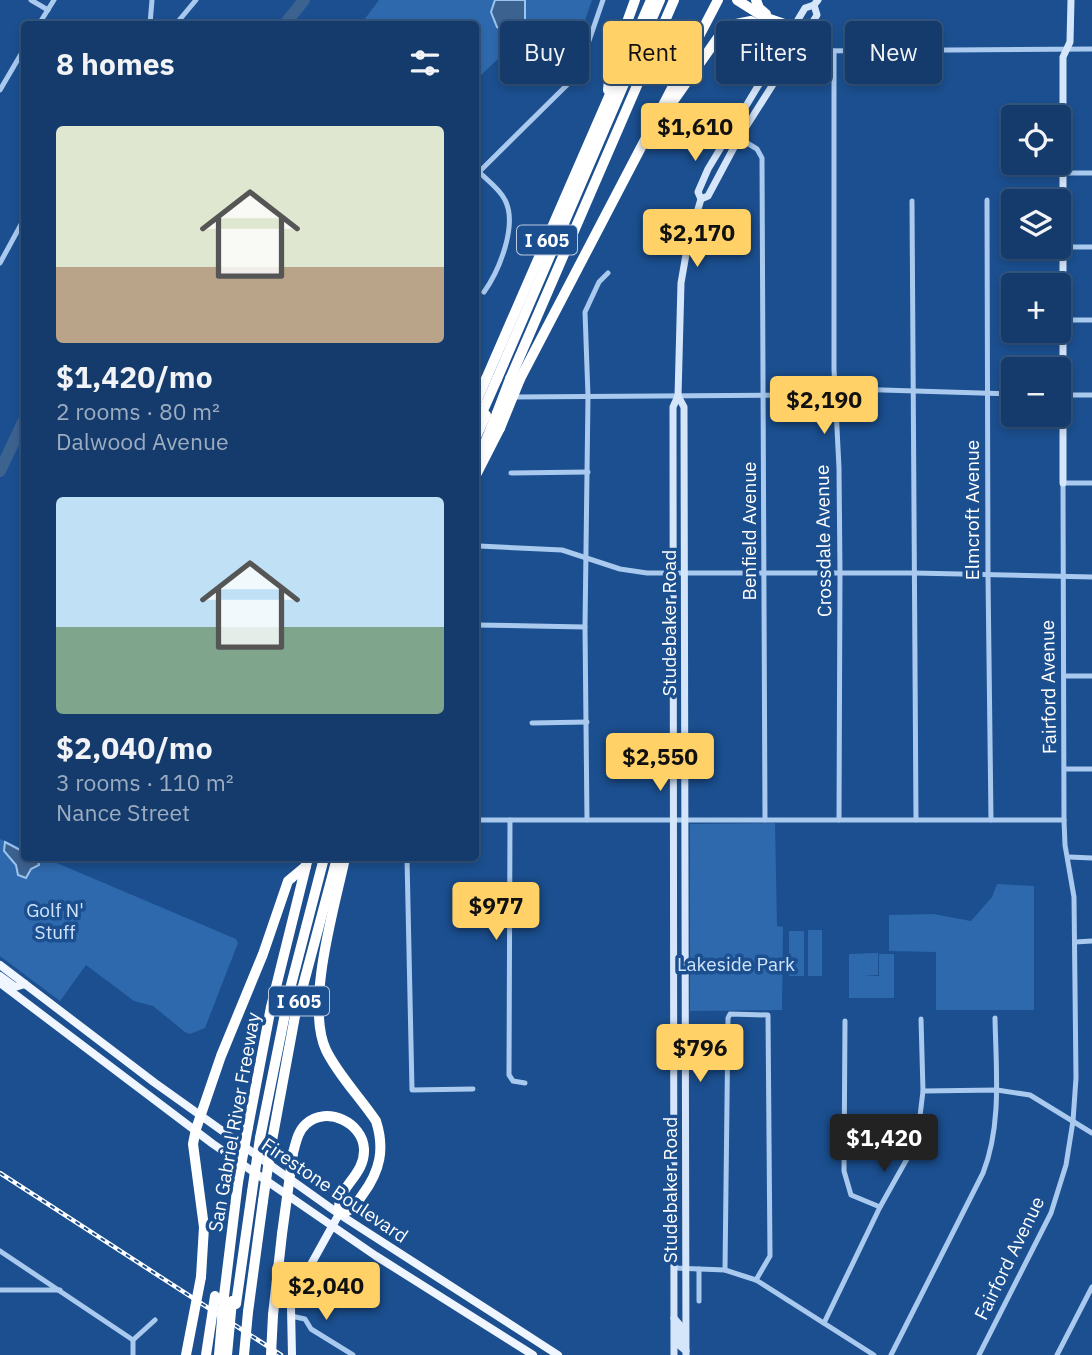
<!DOCTYPE html>
<html lang="en">
<head>
<meta charset="utf-8">
<style>
  body { margin:0; font-family:"IBM Plex Sans",sans-serif; background:#214673; color:#f1f3f6; height:100vh; display:flex; flex-direction:column; font-size:26px; white-space:nowrap }
  * { box-sizing:border-box; margin:0 }
  p { font-size:23px; color:#9dadc1 }
  .icon { flex:none; width:38px; height:38px; fill:none; stroke:currentColor; stroke-width:2; stroke-linecap:round; stroke-linejoin:round }
  .map { position:relative; flex:1; overflow:hidden }
  .details { position:absolute; left:21px; top:21px; width:458px; height:840px; display:flex; flex-direction:column; background:#143b6b; border-radius:7px; box-shadow:0 4px 10px #0003,0 0 0 2px #33557e }
  .details>* { flex:none }
  .top-card { position:absolute; left:500px; top:21px; width:486px; height:63px; display:flex; gap:14px }
  .buttons { position:absolute; left:1001px; top:105px; display:grid; gap:14px }
  .buttons a { display:grid; place-items:center; width:70px; height:70px; border-radius:7px; background:#143b6b; box-shadow:0 4px 10px #0003,0 0 0 2px #33557e; font-size:35px }
  .price { position:absolute; translate:-50% -60px; padding:0 16px; border-radius:7px; background:#ffd166; color:#111; font-size:23px; line-height:46px; filter:drop-shadow(0 2px 4px #0008) }
  .price::after { content:''; position:absolute; left:50%; top:42px; width:21px; height:16px; margin-left:-10px; background:inherit; clip-path:polygon(0 0,100% 0,50% 100%) }
  .price.current { background:#222; color:#fff }
  ul { padding:0; list-style:none }
  li { display:grid; align-content:center; gap:14px; height:371px; padding:0 35px }
  li span { display:grid; place-items:center; height:217px; border-radius:7px; color:#555 }
  li>.icon { margin-inline-start:auto }
  span .icon { width:126px; height:126px; fill:#fffc; stroke-width:1 }
  li b { font-size:30px }
  h2 { display:flex; justify-content:space-between; align-items:center; height:84px; padding:0 35px; font-size:30px }
  .pill { padding:0 24px; border-radius:7px; background:#143b6b; box-shadow:0 4px 10px #0003,0 0 0 2px #33557e; font-size:24px; line-height:63px }
  .pill.current { background:#ffd166; color:#111 }
  .map>svg:first-child { display:block }
</style>
</head>
<body>
<div class="map">
<svg width="1092" height="1355" viewBox="0 0 1092 1355">
  <rect width="100%" height="100%" fill="#1b4f8f"/>
  <!-- green -->
  <g fill="#2e69ad">
    <path d="M379 0H592L574 52 506 51 476 80V24H361Z"/>
    <path d="M775 823 777 926 783 927 782 1010 690 1011V824Z"/>
    <path d="M0 839 24 849V858H45L236 939 238 943 205 1028 190 1034 185 1032 153 1006 134 1001 86 965 60 1001 0 956Z"/>
    <path d="M997 884 1034 886V1010H936V952L889 951V915L933 914 971 921 992 897Z"/>
    <rect x="808" y="930" width="14" height="46"/>
    <rect x="789" y="931" width="15" height="45"/>
    <path d="M878 953V975L863 976H879V954H894V998H849V954Z"/>
  </g>
  <!-- water -->
  <g fill="#3c6290" stroke="#9cc4f0" stroke-width="2">
    <path d="M495 0H525V21L522 32 510 34 497 27 491 12Z"/>
    <path d="M5 842 24 852V858L38 860 39 865 31 869 26 878 18 875 16 865 4 851Z"/>
  </g>
  <g fill="none" stroke-linecap="round" stroke-linejoin="round">
    <!-- river -->
    <g stroke="#3c6290" stroke-width="12">
      <path d="M285 24 304 0"/>
      <path d="M0 471 24 420"/>
    </g>
    <!-- street -->
    <g stroke="#a9c9ee" stroke-width="5">
      <path d="M31 0 48 10"/>
      <path d="M39 24 54 0"/>
      <path d="M150 24 152 0"/>
      <path d="M176 24 196 0"/>
      <path d="M813 51 1092 49"/>
      <path d="M834 51V369L839 468 840 572 839 820"/>
      <path d="M0 90 24 49"/>
      <path d="M729 132 757 149 762 158 765 820"/>
      <path d="M479 172C487 180 500 189 505 200 518 225 499 271 484 292"/>
      <path d="M1064 173H1092"/>
      <path d="M476 175 574 78 582 61 603 0"/>
      <path d="M987 200 988 576 991 820"/>
      <path d="M912 201 916 820"/>
      <path d="M1064 247H1092"/>
      <path d="M0 263 24 219"/>
      <path d="M1064 320H1092"/>
      <path d="M1059 395H1092"/>
      <path d="M514 397 799 395 850 389 1013 394"/>
      <path d="M511 473 588 472"/>
      <path d="M479 546 562 550 620 569 647 573H914L1092 577"/>
      <path d="M476 625 585 627"/>
      <path d="M1065 676H1092"/>
      <path d="M532 723 587 722"/>
      <path d="M1065 769H1092"/>
      <path d="M476 820H1064"/>
      <path d="M510 820 509 1075 513 1081 525 1083"/>
      <path d="M587 820 585 627 588 396 585 312 599 282 608 273"/>
      <path d="M1069 857 1092 858"/>
      <path d="M407 858 412 1090 473 1089"/>
      <path d="M1075 942 1092 941"/>
      <path d="M845 1021 844 1171 851 1195 880 1207"/>
      <path d="M923 1091 997 1090 1030 1095 1092 1133"/>
      <path d="M0 1251 133 1340"/>
      <path d="M674 1268 725 1270 756 1280 874 1355"/>
      <path d="M699 1269V1301"/>
      <path d="M725 1270 728 1018 730 1014 768 1015 770 1256 756 1280"/>
      <path d="M0 1290H60"/>
      <path d="M291 1316 305 1319 311 1329 353 1355"/>
      <path d="M824 1323 880 1207 917 1141 923 1091 921 1019"/>
      <path d="M133 1355V1340L155 1320"/>
      <path d="M891 1355 983 1173C1002 1125 996 1069 995 1018"/>
      <path d="M979 1355 1051 1213 1066 1165 1073 1121 1076 1078 1074 897 1065 845 1064 820 1063 483H1092"/>
      <path d="M1057 1355 1092 1287"/>
    </g>
    <!-- secondary -->
    <g stroke="#d6e6fa" stroke-width="7">
      <path d="M701 199 708 196 739 138 817 15 814 5"/>
      <path d="M678 396 684 407 686 1355"/>
      <path d="M1063 483V57L1070 42 1071 0"/>
      <path d="M674 1318 680 1325V1346L686 1351"/>
      <path d="M674 1355 673 407 678 396 681 283 688 243 701 199 698 192 708 169 805 8 814 5 818 0"/>
    </g>
    <!-- primary -->
    <g stroke="#f0f6ff" stroke-width="8">
      <path d="M0 965 155 1083 339 1214 558 1355"/>
      <path d="M0 976 15 987 25 984"/>
      <path d="M0 983 213 1144 376 1256 533 1355"/>
      <path d="M292 1355 291 1308 294 1295 339 1214"/>
    </g>
    <!-- highway -->
    <g stroke="#fff" stroke-width="10">
      <path d="M756 0 759 8 766 14"/>
      <path d="M608 90 610 69 635 0"/>
      <path d="M665 113 726 26 751 21 785 41H800L793 27 764 17 737 0"/>
      <path d="M486 379 651 0"/>
      <path d="M497 379 660 0"/>
      <path d="M510 379 674 0"/>
      <path d="M520 379 718 0"/>
      <path d="M476 437 486 415"/>
      <path d="M476 465 497 413"/>
      <path d="M476 475 500 428"/>
      <path d="M248 1127 271 1007 308 858"/>
      <path d="M260 1138 290 989 324 858"/>
      <path d="M271 1146 295 1016 337 858"/>
      <path d="M293 1153C296 1142 298 1131 306 1124 327 1105 363 1123 364 1149 365 1170 348 1181 340 1198 339 1203 339 1209 339 1214 352 1211 355 1206 363 1194 380 1171 385 1149 376 1121 360 1097 338 1075 326 1050 305 1005 335 906 345 858"/>
      <path d="M201 1277 204 1227 193 1144 196 1129 221 1056 263 954 288 881 306 866"/>
      <path d="M224 1296 238 1182"/>
      <path d="M236 1304 252 1192"/>
      <path d="M248 1312 263 1201"/>
      <path d="M273 1315 282 1234"/>
    </g>
    <defs>
      <path id="rail" d="M0 1173 281 1355"/>
    </defs>
    <!-- rail casing -->
    <use href="#rail" stroke="#fff" stroke-width="4.5"/>
    <!-- rail -->
    <use href="#rail" stroke="#1b4f8f" stroke-width="2" stroke-dasharray="5" stroke-linecap="butt"/>
    <!-- highway-bridge -->
    <g stroke="#fff" stroke-width="10">
      <path d="M476 402 486 379"/>
      <path d="M497 413 510 379"/>
      <path d="M477 424 497 379"/>
      <path d="M500 428 520 379"/>
      <path d="M238 1182 248 1127"/>
      <path d="M252 1192 260 1138"/>
      <path d="M263 1201 271 1146"/>
      <path d="M282 1234 293 1153"/>
      <path d="M186 1355 201 1277"/>
      <path d="M206 1355 215 1296"/>
      <path d="M219 1355 224 1296"/>
      <path d="M227 1355 232 1301"/>
      <path d="M244 1355 248 1312"/>
      <path d="M271 1355 273 1315"/>
    </g>
  </g>
  <g text-anchor="middle" dominant-baseline="central" stroke-width="7" stroke-linejoin="round" paint-order="stroke">
    <!-- shield labels -->
    <g fill="#1b4f8f" stroke="#bbcadd" stroke-width="2">
      <rect x="517" y="225.5" width="60" height="29" rx="5"/>
      <rect x="269" y="986.5" width="60" height="29" rx="5"/>
    </g>
    <g font-size="18" font-weight="bold" fill="#fff">
      <text x="547" y="240">I 605</text>
      <text x="299" y="1001">I 605</text>
    </g>
    <!-- street labels -->
    <g font-size="19" fill="#fff" stroke="#1b4f8f">
      <text transform="translate(972 510) rotate(-90)">Elmcroft Avenue</text>
      <text transform="translate(749 531) rotate(-90)">Benfield Avenue</text>
      <text transform="translate(823 541) rotate(-91)">Crossdale Avenue</text>
      <text transform="translate(669 623) rotate(-90)">Studebaker Road</text>
      <text transform="translate(1048 687) rotate(-91)">Fairford Avenue</text>
      <text transform="translate(234 1122) rotate(-80)">San Gabriel River Freeway</text>
      <text transform="translate(335 1190) rotate(34)">Firestone Boulevard</text>
      <text transform="translate(670 1190) rotate(-90)">Studebaker Road</text>
      <text transform="translate(1009 1258) rotate(-64)">Fairford Avenue</text>
    </g>
    <!-- park labels -->
    <g font-size="19" fill="#cfe3fa" stroke="#1b4f8f">
      <text x="55" y="910">Golf N'<tspan x="55" dy="22">Stuff</tspan></text>
      <text x="736" y="964">Lakeside Park</text>
    </g>
  </g>
</svg>
<div class="buttons">
<a><svg class="icon" aria-label="locate" viewBox="0 0 24 24"><circle cx="12" cy="12" r="6"/><path d="M12 2v4M12 18v4M2 12h4M18 12h4"/></svg></a>
<a><svg class="icon" aria-label="layers" viewBox="0 0 24 24"><path d="M12 4l9 5-9 5-9-5zM3 14l9 5 9-5"/></svg></a>
<a>+</a>
<a>−</a>
</div>
<b class="price" style="left:695px;top:163px">$1,610</b>
<b class="price" style="left:697px;top:269px">$2,170</b>
<b class="price" style="left:824px;top:436px">$2,190</b>
<b class="price" style="left:660px;top:793px">$2,550</b>
<b class="price" style="left:496px;top:942px">$977</b>
<b class="price" style="left:700px;top:1084px">$796</b>
<b class="price current" style="left:884px;top:1174px">$1,420</b>
<b class="price" style="left:326px;top:1322px">$2,040</b>
<div class="top-card">
<a class="pill">Buy</a>
<a class="pill current">Rent</a>
<a class="pill">Filters</a>
<a class="pill">New</a>
</div>
<section class="details">
<h2>8 homes<svg class="icon" aria-label="filters" viewBox="0 0 24 24"><path d="M4 7h16M4 17h16"/><circle cx="9" cy="7" r="2"/><circle cx="15" cy="17" r="2"/></svg></h2>
<ul>
<li><span style="background:linear-gradient(#dfe7d0 65%,#b9a48a 0)"><svg class="icon" aria-label="home" viewBox="0 0 24 24"><path d="M3 11l9-7 9 7M6 9v11h12V9"/></svg></span><div><b>$1,420/mo</b><p>2 rooms · 80 m²</p><p>Dalwood Avenue</p></div></li>
<li><span style="background:linear-gradient(#bfe0f5 60%,#7fa58c 0)"><svg class="icon" aria-label="home" viewBox="0 0 24 24"><path d="M3 11l9-7 9 7M6 9v11h12V9"/></svg></span><div><b>$2,040/mo</b><p>3 rooms · 110 m²</p><p>Nance Street</p></div></li>
</ul>
</section>
</div>
</body>
</html>
